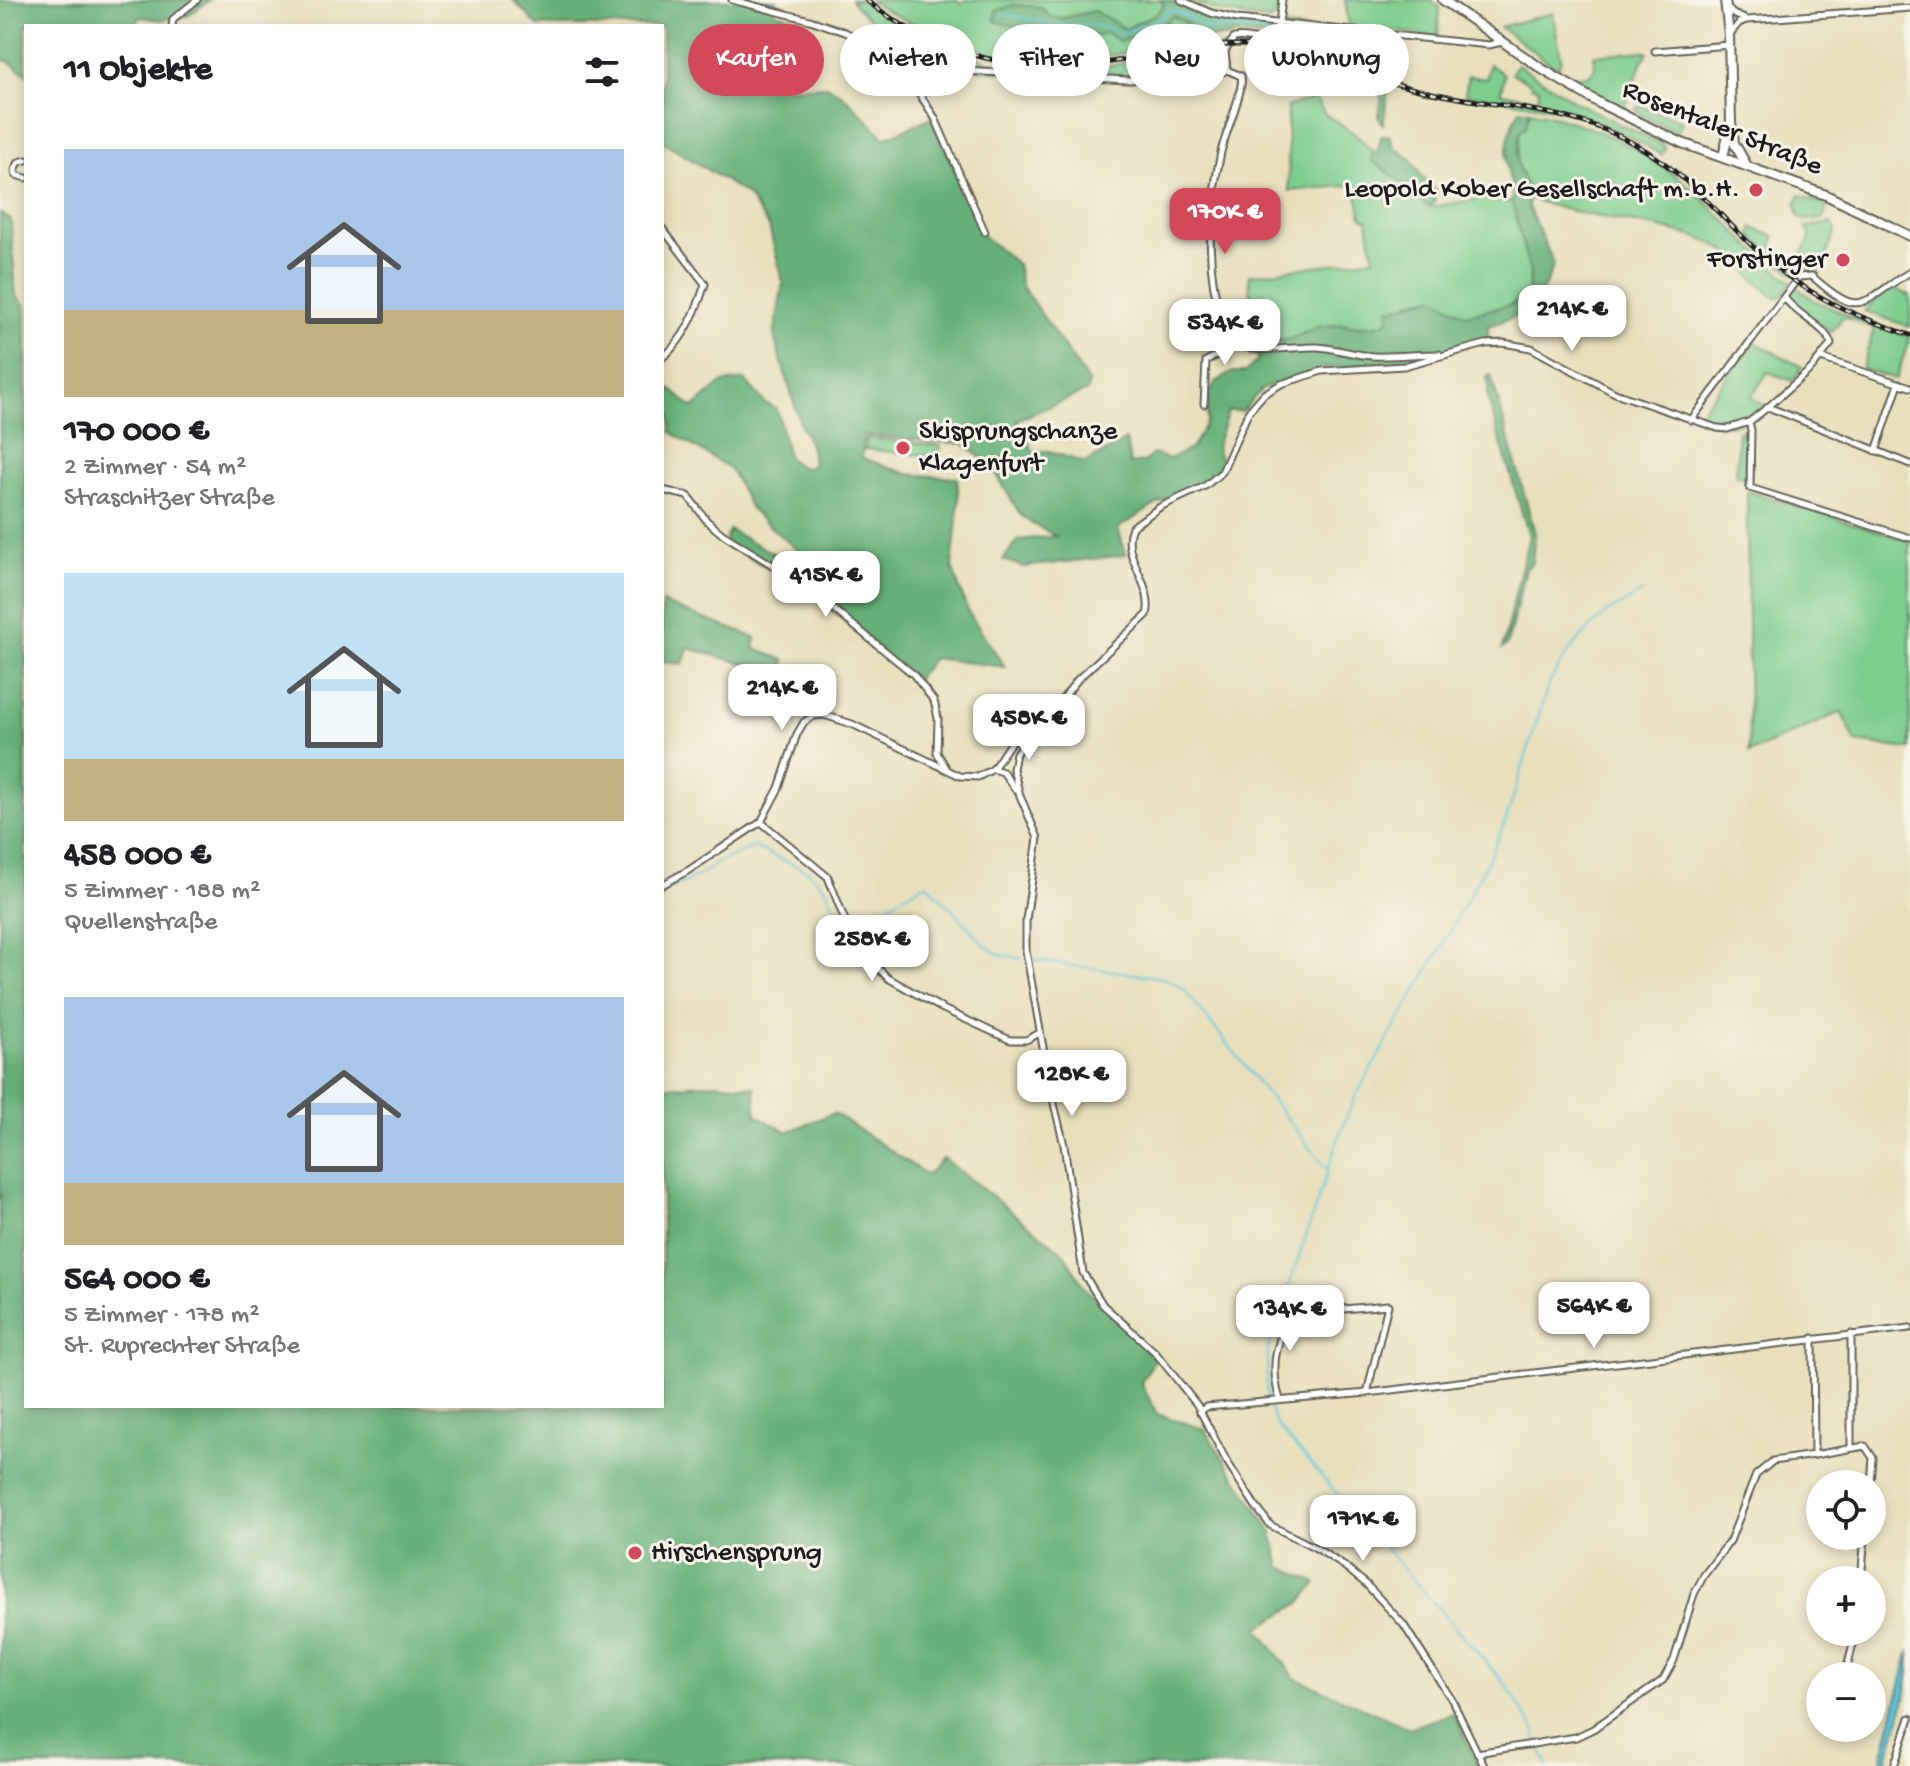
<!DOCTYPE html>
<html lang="de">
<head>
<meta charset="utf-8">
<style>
  body { margin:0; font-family:"Gochi Hand",sans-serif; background:#f6f6f6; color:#202124; height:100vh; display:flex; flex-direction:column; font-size:30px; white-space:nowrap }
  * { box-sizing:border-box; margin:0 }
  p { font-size:26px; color:#757577 }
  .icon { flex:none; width:44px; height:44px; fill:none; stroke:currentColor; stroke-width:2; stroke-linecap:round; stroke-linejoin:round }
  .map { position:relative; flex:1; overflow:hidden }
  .side { position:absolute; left:24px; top:24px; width:640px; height:1384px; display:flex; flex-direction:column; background:#fff; border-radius:0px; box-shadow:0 4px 12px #0003 }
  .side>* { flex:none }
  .hud { position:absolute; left:688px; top:24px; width:760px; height:72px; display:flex; gap:16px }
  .fabs { position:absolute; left:1806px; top:1470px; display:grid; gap:16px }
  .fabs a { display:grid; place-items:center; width:80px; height:80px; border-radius:50%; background:#fff; box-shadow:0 4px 12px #0003; font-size:40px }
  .price { position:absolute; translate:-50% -68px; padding:0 18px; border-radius:16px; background:#fff; color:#222; font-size:26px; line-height:52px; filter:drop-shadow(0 2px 4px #0008) }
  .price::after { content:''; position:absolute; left:50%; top:48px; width:24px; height:18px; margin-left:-12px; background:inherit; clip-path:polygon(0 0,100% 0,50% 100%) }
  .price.current { background:#d1495b; color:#fff }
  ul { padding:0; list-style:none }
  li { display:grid; align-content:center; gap:16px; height:424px; padding:0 40px }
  li span { display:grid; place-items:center; height:248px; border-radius:0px; color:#555 }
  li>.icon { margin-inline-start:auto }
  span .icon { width:144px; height:144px; fill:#fffc; stroke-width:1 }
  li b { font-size:34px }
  h2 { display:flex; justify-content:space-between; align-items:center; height:96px; padding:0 40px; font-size:34px }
  .pill { padding:0 28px; border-radius:36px; background:#fff; box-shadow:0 4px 12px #0003; font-size:28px; line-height:72px }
  .pill.current { background:#d1495b; color:#fff }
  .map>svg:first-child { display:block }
</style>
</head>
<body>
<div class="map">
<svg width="1910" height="1766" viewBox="0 0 1910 1766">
  <rect width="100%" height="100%" fill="#f7f3e8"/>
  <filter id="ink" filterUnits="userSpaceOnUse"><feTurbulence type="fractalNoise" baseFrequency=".0125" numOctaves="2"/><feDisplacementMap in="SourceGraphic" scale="16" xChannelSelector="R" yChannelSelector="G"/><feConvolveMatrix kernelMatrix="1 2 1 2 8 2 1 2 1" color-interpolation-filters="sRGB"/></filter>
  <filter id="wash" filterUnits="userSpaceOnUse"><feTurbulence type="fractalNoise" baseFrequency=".006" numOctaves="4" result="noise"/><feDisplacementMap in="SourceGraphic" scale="32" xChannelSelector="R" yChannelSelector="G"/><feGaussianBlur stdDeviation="1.8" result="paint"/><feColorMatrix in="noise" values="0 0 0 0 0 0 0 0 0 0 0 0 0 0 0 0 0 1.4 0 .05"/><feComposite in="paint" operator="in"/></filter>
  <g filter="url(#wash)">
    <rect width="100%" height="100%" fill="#e8e0bc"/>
    <!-- green -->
    <g fill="#7ece8e" stroke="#4d7555" stroke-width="2">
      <path d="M851 0H862L897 25 940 46 989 62 1017 67 1078 70 1224 47C1222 58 1223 69 1212 74 1118 79 1025 77 932 64L935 56C907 41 869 27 851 0Z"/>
      <path d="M869 0H956L961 3 966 0H1160L1164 4 1159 12 1126 29 1094 11 1063 18 1050 16 1040 7 1013 5 996 11 995 20 1030 30 1074 37 1105 32 1120 42 1172 16 1192 27 1196 40C1085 61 1012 79 907 21 894 14 881 9 869 0Z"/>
      <path d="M1190 0H1278L1277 15 1271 20C1241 17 1217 13 1190 0Z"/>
      <path d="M1345 0H1431L1440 7 1438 37 1349 26Z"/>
      <path d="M1553 13 1561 59 1558 69 1500 27Z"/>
      <path d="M1285 27 1393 39 1387 77 1315 53 1274 44 1281 29Z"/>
      <path d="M1265 50 1296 56 1389 85 1383 124 1379 117 1382 98 1377 90 1276 60Z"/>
      <path d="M1643 51 1648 53 1643 60 1624 109 1577 84 1571 77 1590 75 1595 67 1594 55Z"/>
      <path d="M1489 64 1504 74 1501 93 1538 99 1539 88 1531 86V83L1512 73 1517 64 1579 104 1664 146 1665 149 1661 155C1592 111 1544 104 1465 95L1468 76 1487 79Z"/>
      <path d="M1315 98 1325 114 1355 134 1431 207 1485 198 1512 202 1530 273 1528 295 1510 305 1466 315 1434 297 1411 301 1388 321 1373 328 1344 324 1317 328 1286 341 1253 336 1249 275 1374 258 1367 219 1362 217 1355 185 1289 191 1287 107Z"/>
      <path d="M1641 106 1682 121 1677 132 1638 113 1636 108Z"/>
      <path d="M1530 111C1596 124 1653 151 1702 198 1732 227 1759 257 1792 282L1781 297H1775C1751 282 1736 252 1709 242 1651 220 1587 221 1530 198L1517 162 1520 131 1525 128Z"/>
      <path d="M1800 195 1827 206 1823 219 1805 220 1799 217 1796 206Z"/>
      <path d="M1832 223 1836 230 1819 275C1808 271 1804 267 1794 275L1768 253 1751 235 1753 228 1775 237 1772 247 1797 265 1811 236 1806 227Z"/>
      <path d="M1795 286 1816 301 1845 314 1910 337 1896 379 1862 369 1874 328 1843 317 1832 332C1822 326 1790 310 1789 298 1789 295 1793 289 1795 286Z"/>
      <path d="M1891 288 1910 295V327L1864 311Z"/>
      <path d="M1754 342 1802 367 1793 381 1768 372 1751 397 1765 406C1740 426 1732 430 1701 420V411Z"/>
      <path d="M1745 428 1748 430 1747 478 1736 476 1738 431Z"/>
      <path d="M867 438 941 446 939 457 865 449Z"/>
      <path d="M1747 491 1910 541V749L1856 742 1841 712 1749 753Z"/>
    </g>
    <!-- forest -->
    <g fill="#66b179" stroke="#41664a" stroke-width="2">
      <path d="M0 0H210L188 16 161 20 141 17 134 26H26V75L10 62 0 59Z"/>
      <path d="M513 0H777L774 12 799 19C797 34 788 34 784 46 780 57 777 67 772 77L781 88 828 86 843 95 885 138 932 117 982 235 1017 264 1021 285 1089 383 1087 391 1017 420 1033 451H1049L1085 463 1126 440 1130 464 1144 462 1153 454 1169 459 1191 449 1207 421 1208 394 1216 382 1233 372H1245L1259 359 1253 351 1263 337C1270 338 1274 342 1281 341 1294 340 1305 331 1318 327 1342 321 1366 332 1388 321L1389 309 1434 297 1466 315 1510 305 1528 296 1530 273 1512 202C1514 188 1508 178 1507 164 1505 146 1511 125 1520 109L1530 111 1525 128 1520 131C1519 141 1516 154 1518 164 1522 180 1531 190 1528 207L1554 264C1537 307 1533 312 1488 326V340L1400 363 1323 368 1262 389 1242 411H1228L1216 447 1223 467 1207 482 1159 503 1118 528 1126 555 1023 567 1003 560 1018 540 1056 536 1032 524 1020 514 992 467 964 444 864 435 862 458 908 474 957 478 959 501 952 567 968 612 1005 667 933 658 915 681 808 590 724 544 729 530 790 562 808 559 752 511 730 469 671 432V416L662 412V382L693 408 722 383 745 380 765 403 777 409 788 458 800 467 808 468 813 464 811 447 801 426 774 337 783 282 769 227 747 195 662 141V26H538Z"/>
      <path d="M1160 0C1179 0 1192 9 1210 15 1230 22 1248 24 1269 25L1274 31 1267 38 1234 34 1229 37 1196 40 1192 27 1173 16 1162 26 1120 42 1105 32C1083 48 1020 28 995 21L996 11 1013 5 1040 7 1050 16 1063 18 1094 11 1126 29 1159 12 1164 4Z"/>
      <path d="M1385 135 1390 136 1394 147 1411 159 1421 176 1436 190 1434 203 1427 207 1409 187 1372 161 1371 157 1378 150 1381 137Z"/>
      <path d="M0 213 11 220 16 295 26 307V1406H662V1087L716 1083 755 1087 756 1115 787 1132 834 1113 927 1175 943 1158 1063 1252 1085 1288 1155 1359 1141 1383 1157 1414 1204 1429 1272 1532 1281 1567 1317 1583 1300 1603 1258 1628 1295 1678 1409 1728 1454 1713 1478 1766H0Z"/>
      <path d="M1491 375 1535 533 1532 562 1526 569 1507 645 1502 649 1529 536 1487 396 1489 388 1487 377Z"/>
      <path d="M662 603 756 638 754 649 785 660 782 674 688 648 683 664 662 662Z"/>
    </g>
    <!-- water -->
    <path fill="#61c7dd" stroke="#3e727c" stroke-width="2" d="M1910 1650C1910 1690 1898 1729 1884 1766H1880Z"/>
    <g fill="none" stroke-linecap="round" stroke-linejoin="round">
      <!-- stream -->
      <g stroke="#61c7dd" stroke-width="2">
        <path d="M1003 15C1022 16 1035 20 1053 24 1080 29 1090 19 1120 34L1162 18 1170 10 1184 15 1209 30 1226 28 1269 32"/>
        <path d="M662 892 695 878 723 860 754 847 810 872 826 889 845 930"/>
        <path d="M851 926 923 885 928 884 986 946 998 954 1022 959"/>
        <path d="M1032 960 1164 978 1182 987 1328 1170"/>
        <path d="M1547 1766 1533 1727 1507 1686 1277 1426 1270 1409 1266 1388 1268 1349 1340 1134 1355 1097 1442 946 1488 860 1506 820 1548 686 1558 668 1568 652 1592 626 1607 613 1643 592"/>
      </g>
    </g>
  </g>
  <g filter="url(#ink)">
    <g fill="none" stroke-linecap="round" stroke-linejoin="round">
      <defs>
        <g id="street">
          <path d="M732 0 810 20 845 32 895 55 931 66 965 71 1127 80 1214 76 1227 70"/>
          <path d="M1181 0 1211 13 1237 19 1489 45 1502 42"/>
          <path d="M1282 0 1279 23 1273 38C1260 44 1247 35 1234 38L1225 51 1227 70 1241 76C1245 88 1225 134 1221 152 1209 207 1204 266 1222 321 1224 328 1226 337 1232 342 1252 356 1295 346 1317 347 1336 348 1353 355 1372 356 1394 357 1417 354 1439 354"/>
          <path d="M1727 8 1733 14 1747 20 1910 8"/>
          <path d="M172 26 173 19 197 0"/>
          <path d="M1730 34 1739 23 1746 20"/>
          <path d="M1655 51 1729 45"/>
          <path d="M895 56 935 118 985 232"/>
          <path d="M26 160 19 162 15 170 16 175 26 178"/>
          <path d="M662 228 705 284C697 310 684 341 662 358"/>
          <path d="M1821 358 1910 387"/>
          <path d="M1204 404 1206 361 1227 350 1226 337"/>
          <path d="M1768 407 1910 464"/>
          <path d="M1691 420 1799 277 1812 276C1863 322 1861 301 1910 272"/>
          <path d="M1749 422 1751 430 1750 488 1910 538"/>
          <path d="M1876 451 1899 383"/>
          <path d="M662 490 688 496 707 521 721 533 803 584 913 674 934 701 938 718 937 753 947 769"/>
          <path d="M1033 731 1016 753 1013 769 1020 796 1038 838 1026 920V951L1050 1087 1064 1145 1083 1273 1103 1305 1155 1352 1197 1405 1226 1460 1254 1504 1270 1525 1316 1548 1344 1566 1366 1584 1403 1624 1452 1700 1484 1766"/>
          <path d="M993 769 1003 772 1015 789"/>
          <path d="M761 822 828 877 851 936 865 955 888 978 943 1009 1010 1040H1026L1040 1033"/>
          <path d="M662 885 689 870 761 822 779 788 797 734 804 722 814 716 824 715 852 724 960 776 978 777 993 769 1011 742 1036 728 1051 714 1078 679 1147 615C1155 584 1119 556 1132 527L1160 507 1205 486 1222 472 1249 411 1264 394 1281 384 1322 371 1404 366 1485 344 1503 343 1531 348 1615 393 1717 428 1727 429 1749 422 1768 407 1812 368 1831 344C1825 325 1798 317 1784 297"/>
          <path d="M1288 1314 1388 1305 1367 1393"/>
          <path d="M1851 1334V1446"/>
          <path d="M1280 1400C1268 1360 1279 1344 1290 1306"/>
          <path d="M1200 1412 1206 1407 1367 1393 1910 1328"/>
          <path d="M1814 1455 1865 1446 1873 1458 1871 1484"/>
          <path d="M1861 1580 1865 1536"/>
          <path d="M1845 1676 1856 1632"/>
          <path d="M1477 1753 1576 1737 1593 1729 1663 1680 1674 1660 1694 1594 1704 1575 1730 1541 1756 1475 1773 1461 1814 1455 1813 1338"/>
          <path d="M1894 1766 1910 1718"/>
        </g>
        <g id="secondary">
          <path d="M1725 0 1729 35 1731 122 1734 143 1747 166"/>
          <path d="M1723 157 1730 126"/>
        </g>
        <path id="primary" d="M1443 0 1542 69 1601 104 1682 143 1826 195 1910 236"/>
      </defs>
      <!-- street casing -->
      <use href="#street" stroke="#636154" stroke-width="9"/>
      <!-- secondary casing -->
      <use href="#secondary" stroke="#636154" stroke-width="12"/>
      <!-- primary casing -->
      <use href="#primary" stroke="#636154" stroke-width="12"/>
      <!-- street -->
      <use href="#street" stroke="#fff" stroke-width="5"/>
      <!-- secondary -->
      <use href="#secondary" stroke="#fff" stroke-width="8"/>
      <!-- primary -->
      <use href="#primary" stroke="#fff" stroke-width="8"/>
      <defs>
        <path id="rail" d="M866 0C937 57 1028 77 1117 61 1172 52 1224 38 1279 49 1327 59 1372 79 1419 90 1496 109 1569 105 1640 147 1688 175 1721 218 1762 255 1805 295 1855 316 1910 335"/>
      </defs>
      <!-- rail casing -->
      <use href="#rail" stroke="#1c1c1c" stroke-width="5"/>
      <!-- rail -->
      <use href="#rail" stroke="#f7f3e8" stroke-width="2" stroke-dasharray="6" stroke-linecap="butt"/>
    </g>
  </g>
  <!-- markers -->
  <g fill="#d1495b" stroke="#f7f3e8" stroke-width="3">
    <circle cx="1756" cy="190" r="8"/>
    <circle cx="1843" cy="260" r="8"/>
    <circle cx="903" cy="448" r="8"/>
    <circle cx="635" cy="1553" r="8"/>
  </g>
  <g text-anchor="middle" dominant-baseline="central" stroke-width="6" stroke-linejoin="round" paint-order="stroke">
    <!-- street labels -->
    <g font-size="28" fill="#1c1c1c" stroke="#f7f3e8">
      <text transform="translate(1722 129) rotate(22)">Rosentaler Straße</text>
    </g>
    <!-- poi labels -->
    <g font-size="28" fill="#1c1c1c" stroke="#f7f3e8" text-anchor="end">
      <text x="1740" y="190">Leopold Kober Gesellschaft m.b.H.</text>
      <text x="1827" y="260">Forstinger</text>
      <text x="919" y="432" text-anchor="start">Skisprungschanze<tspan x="919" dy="32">Klagenfurt</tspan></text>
      <text x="651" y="1553" text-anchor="start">Hirschensprung</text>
    </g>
  </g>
</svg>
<div class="fabs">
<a><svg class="icon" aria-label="locate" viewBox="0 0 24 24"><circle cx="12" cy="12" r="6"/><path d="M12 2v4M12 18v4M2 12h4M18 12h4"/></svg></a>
<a>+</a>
<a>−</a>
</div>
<b class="price current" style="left:1225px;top:256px">170K €</b>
<b class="price" style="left:1572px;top:353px">214K €</b>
<b class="price" style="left:1225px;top:367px">534K €</b>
<b class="price" style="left:826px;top:619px">415K €</b>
<b class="price" style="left:782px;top:732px">214K €</b>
<b class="price" style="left:1029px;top:762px">458K €</b>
<b class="price" style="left:872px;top:983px">258K €</b>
<b class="price" style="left:1072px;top:1118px">128K €</b>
<b class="price" style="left:1594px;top:1350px">564K €</b>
<b class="price" style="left:1290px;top:1353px">134K €</b>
<b class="price" style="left:1363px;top:1563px">171K €</b>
<div class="hud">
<a class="pill current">Kaufen</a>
<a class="pill">Mieten</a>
<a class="pill">Filter</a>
<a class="pill">Neu</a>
<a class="pill">Wohnung</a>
</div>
<section class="side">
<h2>11 Objekte<svg class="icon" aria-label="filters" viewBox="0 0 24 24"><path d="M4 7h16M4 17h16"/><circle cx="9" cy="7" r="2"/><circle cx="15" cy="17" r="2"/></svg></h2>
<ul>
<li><span style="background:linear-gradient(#a9c7e8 65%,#c2b280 0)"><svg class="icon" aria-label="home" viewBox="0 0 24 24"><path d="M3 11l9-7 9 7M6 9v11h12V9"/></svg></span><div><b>170 000 €</b><p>2 Zimmer · 54 m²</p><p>Straschitzer Straße</p></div></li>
<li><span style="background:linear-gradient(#bfe0f5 75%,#c2b280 0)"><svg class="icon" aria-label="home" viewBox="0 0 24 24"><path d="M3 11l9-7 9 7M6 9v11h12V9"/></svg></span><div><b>458 000 €</b><p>5 Zimmer · 188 m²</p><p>Quellenstraße</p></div></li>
<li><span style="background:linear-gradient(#a9c7e8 75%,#c2b280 0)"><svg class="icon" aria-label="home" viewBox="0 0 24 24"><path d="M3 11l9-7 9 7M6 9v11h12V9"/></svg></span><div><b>564 000 €</b><p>5 Zimmer · 178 m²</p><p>St. Ruprechter Straße</p></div></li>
</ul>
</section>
</div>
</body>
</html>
